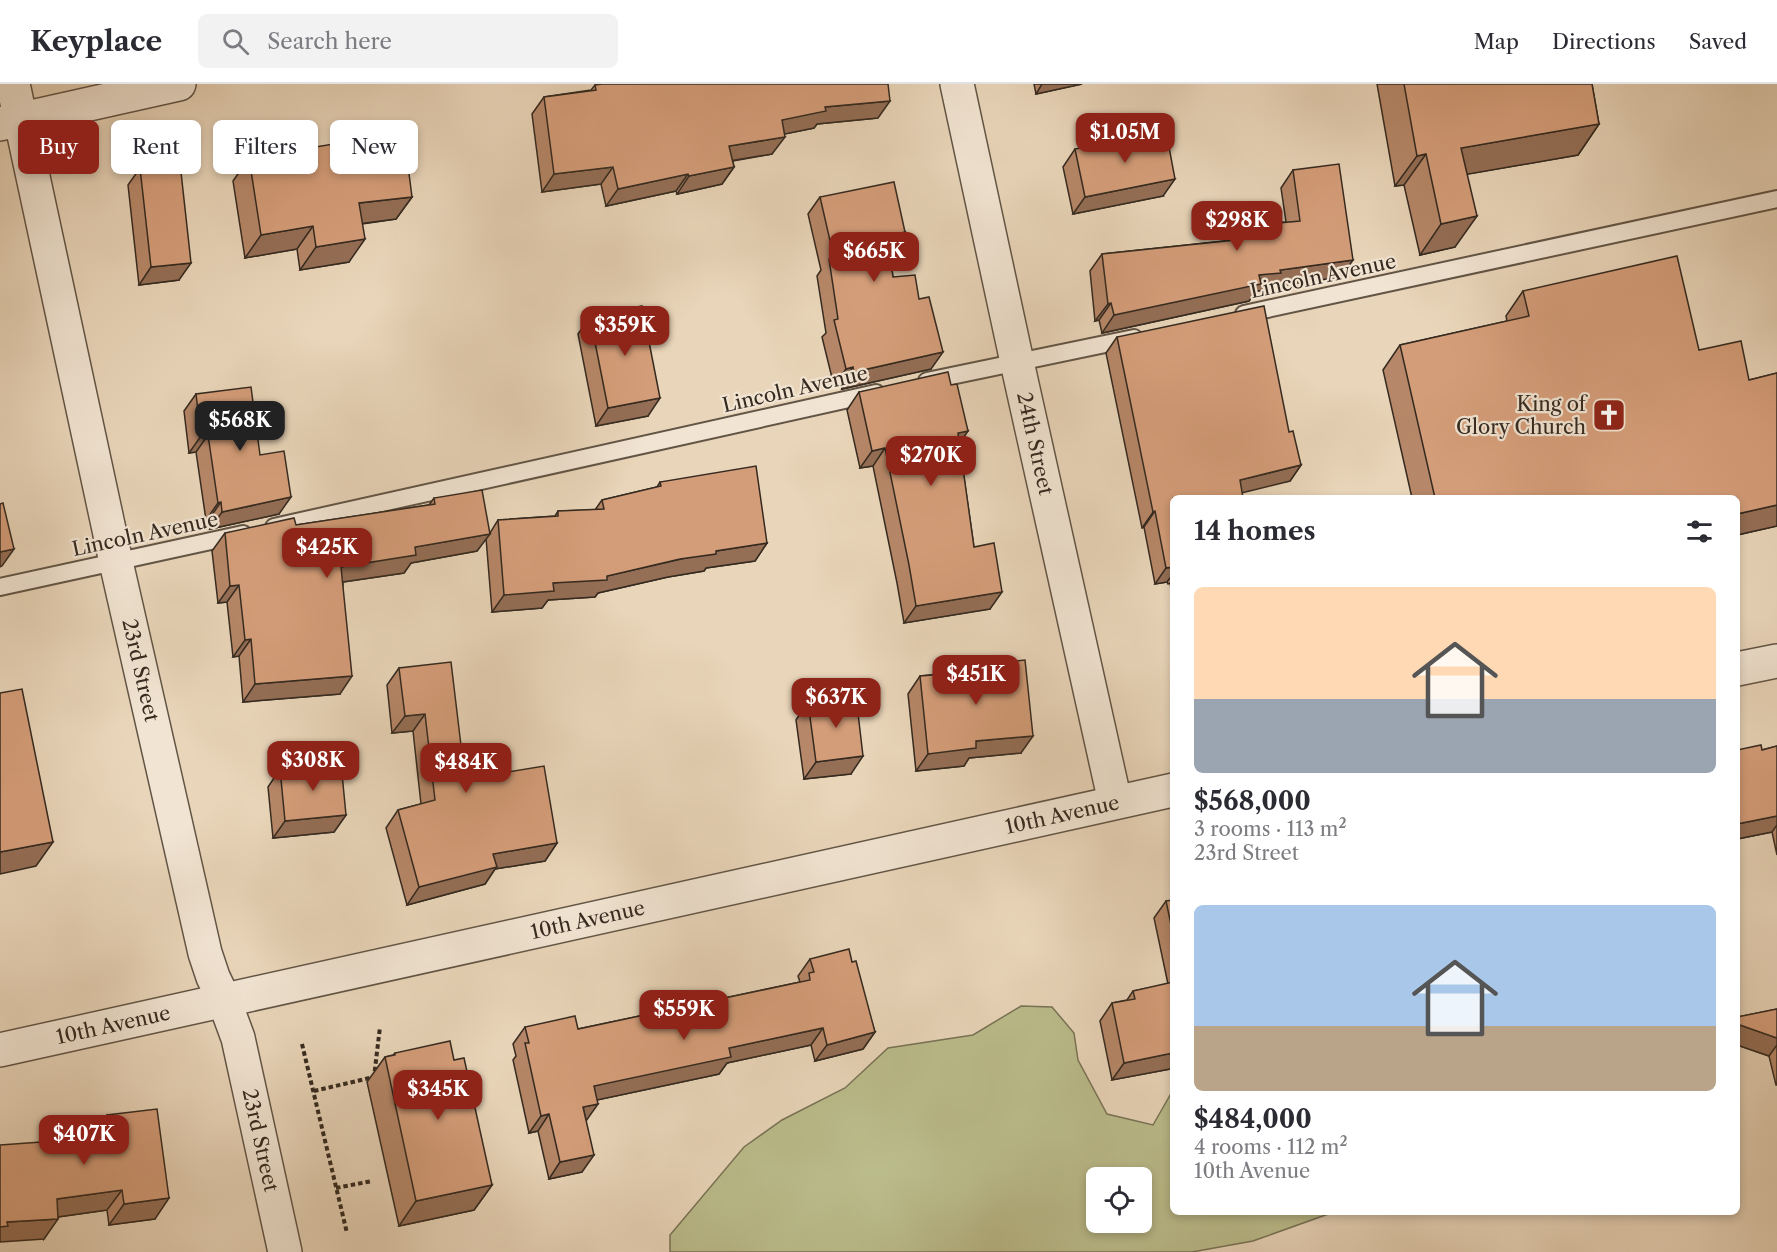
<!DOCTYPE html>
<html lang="en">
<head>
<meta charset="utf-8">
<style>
  body { margin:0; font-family:"Libre Caslon Text",serif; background:#f2f2f3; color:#2b2b33; height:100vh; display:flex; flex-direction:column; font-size:22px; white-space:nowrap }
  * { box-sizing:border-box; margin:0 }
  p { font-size:20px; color:#7c7c81 }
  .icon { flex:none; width:33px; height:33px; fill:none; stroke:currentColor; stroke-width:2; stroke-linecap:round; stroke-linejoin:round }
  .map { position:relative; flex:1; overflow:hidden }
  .sheet { position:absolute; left:1170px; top:411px; width:570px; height:720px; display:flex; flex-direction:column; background:#fff; border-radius:9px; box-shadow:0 3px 9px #0003 }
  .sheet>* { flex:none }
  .top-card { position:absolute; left:18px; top:36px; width:570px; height:54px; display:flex; gap:12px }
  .controls { position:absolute; left:1086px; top:1083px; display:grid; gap:12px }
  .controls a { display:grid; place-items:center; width:66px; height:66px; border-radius:9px; background:#fff; box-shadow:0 3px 9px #0003; font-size:30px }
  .price { position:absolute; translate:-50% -51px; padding:0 14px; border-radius:12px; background:#8f2418; color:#fff; font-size:20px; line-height:39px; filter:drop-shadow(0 2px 3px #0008) }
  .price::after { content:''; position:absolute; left:50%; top:36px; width:18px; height:14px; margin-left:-9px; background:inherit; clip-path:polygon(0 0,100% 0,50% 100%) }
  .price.selected { background:#222; color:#fff }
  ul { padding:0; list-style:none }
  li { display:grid; align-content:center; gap:12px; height:318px; padding:0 24px }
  li span { display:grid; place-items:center; height:186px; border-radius:9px; color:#555 }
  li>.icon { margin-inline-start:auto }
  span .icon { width:108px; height:108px; fill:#fffc; stroke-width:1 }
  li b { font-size:26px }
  h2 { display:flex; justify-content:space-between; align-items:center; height:72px; padding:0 24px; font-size:26px }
  .chip { padding:0 21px; border-radius:9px; background:#fff; box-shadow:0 3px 9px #0003; font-size:21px; line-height:54px }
  .chip.selected { background:#8f2418; color:#fff }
  header { display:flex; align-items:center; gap:36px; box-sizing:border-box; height:84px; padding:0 30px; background:#fff; border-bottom:2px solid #e1e1e2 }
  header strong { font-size:28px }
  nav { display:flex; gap:33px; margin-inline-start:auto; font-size:21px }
  .search { width:420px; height:54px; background:#f2f2f3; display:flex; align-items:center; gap:15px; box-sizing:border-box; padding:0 21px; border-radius:9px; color:#7c7c81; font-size:22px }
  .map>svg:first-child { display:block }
</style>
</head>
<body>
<header>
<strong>Keyplace</strong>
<div class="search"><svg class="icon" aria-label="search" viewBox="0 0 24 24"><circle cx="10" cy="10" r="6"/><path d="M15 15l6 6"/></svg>Search here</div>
<nav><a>Map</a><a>Directions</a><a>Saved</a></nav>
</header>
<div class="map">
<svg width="1777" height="1168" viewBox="0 0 1777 1168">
  <rect width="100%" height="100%" fill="#e9d5b9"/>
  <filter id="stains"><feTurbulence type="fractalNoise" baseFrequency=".00333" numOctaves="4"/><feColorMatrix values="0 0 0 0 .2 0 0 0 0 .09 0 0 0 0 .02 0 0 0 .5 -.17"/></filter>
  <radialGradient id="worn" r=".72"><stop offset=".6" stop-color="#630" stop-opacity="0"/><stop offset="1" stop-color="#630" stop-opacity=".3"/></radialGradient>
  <!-- green -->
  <path fill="#bbbc8b" stroke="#787356" stroke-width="1.5" fill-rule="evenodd" d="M1021 922 1052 923 1074 949 1078 976 1107 1030 1153 1041 1173 1006V1128H1334L1253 1157 1192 1168H670V1151L744 1063 782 1036 845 1004 888 964 973 951ZM1096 1094H1142V1138H1096Z"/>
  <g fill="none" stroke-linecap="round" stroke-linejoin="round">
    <defs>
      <g id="service">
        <path d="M1244 230 1777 115"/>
        <path d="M927 297 1134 254"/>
        <path d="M274 443 876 309"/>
        <path d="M0 503 243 450"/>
      </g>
      <g id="minor">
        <path id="s1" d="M13 0 116 478 205 869 213 893 224 916 238 954 285 1168"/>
        <path id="s2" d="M957 0 1017 278 1115 718"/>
        <path d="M0 40 179 0"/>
        <path d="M1737 585 1777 577"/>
        <path id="s3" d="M0 966 1173 706"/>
      </g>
    </defs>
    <!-- service casing -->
    <use href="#service" stroke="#625546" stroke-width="20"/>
    <!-- minor casing -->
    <use href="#minor" stroke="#625546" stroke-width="36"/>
    <!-- path -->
    <g stroke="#352a20" stroke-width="4" stroke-dasharray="4.5 3" stroke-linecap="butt">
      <path d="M302 960 347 1149"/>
      <path d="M314 1007 374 993 380 943"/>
      <path d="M336 1104 372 1097"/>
    </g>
    <!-- service -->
    <use href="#service" stroke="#f1e4d2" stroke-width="16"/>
    <!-- minor -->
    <use href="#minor" stroke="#f1e4d2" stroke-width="33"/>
  </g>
  <!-- wall -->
  <g fill="#b68768" stroke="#352a20" stroke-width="1.5">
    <path d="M1034 0H1082L1036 10Z"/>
    <path d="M1377 0H1592L1599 40 1578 71 1467 90 1455 163 1420 171 1404 101 1395 102Z"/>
    <path d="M595 1 878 34 817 40 814 44 784 50 772 70 733 77 734 83 722 100 677 110 676 107 606 122 601 100 542 108 532 30 544 13 591 6Z"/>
    <path d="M357 49 412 113 396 135 362 140 349 178 300 186 297 165 245 174 233 97 249 74 351 58Z"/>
    <path d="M1075 65 1163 112 1073 130 1063 83Z"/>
    <path d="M140 84 179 196 139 201 128 101Z"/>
    <path d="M1293 86 1341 193 1270 203 1269 206 1256 207 1249 217 1102 249 1099 236 1095 237 1090 187 1102 170 1224 157 1234 143 1286 138 1281 104Z"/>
    <path d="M820 113 905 148 893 166H889L893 193 931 285 842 305 841 300 834 302 822 253 826 249 817 192 821 186 808 130Z"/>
    <path d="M1523 207 1699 266 1749 296 1777 289V442L1737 451V414H1412L1383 286 1400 261 1507 237 1506 232Z"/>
    <path d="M590 233 648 332 596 342 578 250Z"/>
    <path d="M1117 253 1289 348 1301 381 1290 397 1173 414V514L1170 499 1168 500 1167 498 1155 500 1144 443 1142 444 1106 269Z"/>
    <path d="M951 301 968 347 959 359 974 463 990 525 904 539 897 499 873 382 860 384 847 326 859 308Z"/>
    <path d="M196 310 260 371 279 430 210 445 209 435 206 436 196 368 189 369 184 327Z"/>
    <path d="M660 398 767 459 755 477 706 484 704 487 668 493 598 509 595 513 548 516 542 524 492 528 486 454 477 467 411 479 404 489 343 498 340 610 243 618 239 572 233 573 227 518 218 519 212 467 225 449 296 441 429 421 434 414 490 449 498 436 555 432 558 427 595 426 602 416 657 403Z"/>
    <path d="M978 581 1021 669 969 674 964 682 916 687 908 610 920 592 974 587Z"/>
    <path d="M399 584 465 695 557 759 545 777 495 785 485 800 407 821 386 744 398 726 421 720 413 647 392 649 387 601Z"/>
    <path d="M808 618 851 690 804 695 796 636Z"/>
    <path d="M1777 662V771L1772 748 1737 755V666H1762Z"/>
    <path d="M280 685 346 731 334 748 273 754 268 703Z"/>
    <path d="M1173 812V981L1170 985 1112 996 1100 937 1112 919 1127 916 1133 907 1168 900 1154 834 1166 817H1170Z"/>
    <path d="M810 875 852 878 875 948 863 965 815 977 811 961 727 979 719 990 597 1016 586 1037 582 1088 549 1095 538 1047 529 1049 513 976 516 972 513 960 525 943 578 945 800 898 798 892Z"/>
    <path d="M1777 925V1001H1776L1769 972 1737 961V933Z"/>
    <path d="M395 969 454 976 492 1101 474 1126 399 1142 367 998 385 973 393 971Z"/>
    <path d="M107 1031 155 1135 109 1141 107 1126 58 1133 44 1155V1058L53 1044 103 1037Z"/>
  </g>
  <!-- shaded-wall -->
  <g fill="#946e55" stroke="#352a20" stroke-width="1.5">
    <path d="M1042 0H1082L1036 10Z"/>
    <path d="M890 17 878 34 817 40 814 44 770 53 782 36 825 23Z"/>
    <path d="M1599 40 1578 71 1440 95 1461 64Z"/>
    <path d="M785 53 772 70 717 79 729 62Z"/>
    <path d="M1426 70 1404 101 1395 102 1417 72Z"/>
    <path d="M613 83 601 100 542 108 554 90Z"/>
    <path d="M734 83 722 100 677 110 689 92Z"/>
    <path d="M688 90 676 107 606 122 618 105Z"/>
    <path d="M1175 95 1163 112 1073 130 1085 113Z"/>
    <path d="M412 113 396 135 343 142 359 119Z"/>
    <path d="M1477 132 1455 163 1420 171 1441 140Z"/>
    <path d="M313 142 297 165 245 174 261 151Z"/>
    <path d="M905 148 893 166 875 169 887 152Z"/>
    <path d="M365 155 349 178 300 186 316 163Z"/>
    <path d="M1353 176 1341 193 1270 203 1269 206 1256 207 1249 217 1102 249 1114 231 1259 191 1280 186Z"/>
    <path d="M191 179 179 196 139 201 151 183Z"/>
    <path d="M1111 219 1099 236 1095 237 1108 220Z"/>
    <path d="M943 268 931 285 842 305 854 288Z"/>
    <path d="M853 283 841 300 834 302 846 285Z"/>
    <path d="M660 314 648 332 596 342 608 324Z"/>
    <path d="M968 347 955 365 958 349Z"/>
    <path d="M208 351 196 368 189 369 201 352Z"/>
    <path d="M885 364 873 382 860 384 872 367Z"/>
    <path d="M1301 381 1290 397 1229 412 1240 396Z"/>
    <path d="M291 413 279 430 210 445 222 428Z"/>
    <path d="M221 418 209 435 206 436 218 419Z"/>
    <path d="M1777 421V442L1737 451V430Z"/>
    <path d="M1155 427 1144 443 1142 444 1153 428Z"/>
    <path d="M490 450 477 467 411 479 404 489 329 500 341 483 415 463Z"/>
    <path d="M767 459 755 477 706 484 704 487 668 493 598 509 595 513 548 516 542 524 492 528 504 511 553 499 607 492 716 467Z"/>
    <path d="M14 465 2 482 0 483V468Z"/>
    <path d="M1173 483V490L1167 498 1155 500 1166 484Z"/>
    <path d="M239 501 227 518 218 519 230 502Z"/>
    <path d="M1002 508 990 525 904 539 916 522Z"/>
    <path d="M251 555 239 572 233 573 245 556Z"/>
    <path d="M352 592 340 610 243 618 255 600Z"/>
    <path d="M425 630 413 647 392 649 405 632Z"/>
    <path d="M1033 652 1021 669 969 674 964 682 916 687 928 670 976 657Z"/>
    <path d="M863 672 851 690 804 695 816 678Z"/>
    <path d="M346 731 334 748 273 754 285 737Z"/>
    <path d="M1777 732V741L1772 748 1737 755V740Z"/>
    <path d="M53 758 36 782 0 790V768Z"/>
    <path d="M557 759 545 777 495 785 485 800 407 821 419 803 493 770Z"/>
    <path d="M1737 940 1777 954V961L1769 972 1737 961Z"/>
    <path d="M823 944 811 961 727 979 719 990 583 1019 594 1002 729 964Z"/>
    <path d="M875 948 863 965 815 977 827 961Z"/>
    <path d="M1173 969V981L1170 985 1112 996 1124 979Z"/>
    <path d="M598 1020 586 1037 583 1023Z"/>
    <path d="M549 1030 538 1047 529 1049 541 1032Z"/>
    <path d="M594 1071 582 1088 549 1095 560 1078Z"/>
    <path d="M492 1101 474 1126 399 1142 416 1117Z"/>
    <path d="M122 1106 107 1126 43 1135 57 1115Z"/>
    <path d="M169 1114 155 1135 109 1141 124 1120Z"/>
    <path d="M58 1135 44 1155 0 1158V1143L7 1138Z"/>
  </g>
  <!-- building -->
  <g fill="#d49d79" stroke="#352a20" stroke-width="1.5">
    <path d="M602 0H888L890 17 825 23 826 27 782 36 785 53 729 62 734 83 689 92 688 90 618 105 613 83 554 90 544 13 596 6 595 1Z"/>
    <path d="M1404 0H1592L1599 40 1461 64 1477 132 1441 140 1426 70 1417 72Z"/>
    <path d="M403 43 412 113 359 119 365 155 316 163 313 142 261 151 249 74 358 56 357 49Z"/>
    <path d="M1166 47 1175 95 1085 113 1075 65Z"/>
    <path d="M180 79 191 179 151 183 140 84Z"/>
    <path d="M1339 80 1353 176 1280 186 1281 189 1259 191 1261 200 1114 231 1111 219 1108 220 1102 170 1235 156 1234 143 1300 137 1293 86Z"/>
    <path d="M894 98 905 148 887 152 893 193 915 191 919 215 929 213 943 268 854 288 853 283 846 285 834 236 838 235 829 175 834 174 820 113Z"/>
    <path d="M1677 172 1699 266 1741 257 1749 296 1777 289V421L1737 430V414H1435L1400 261 1529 232 1523 207Z"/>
    <path d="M642 222 660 314 608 324 590 233Z"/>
    <path d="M1264 222 1289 348 1293 347 1301 381 1240 396 1243 414H1173V483L1166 484 1155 427 1153 428 1117 253Z"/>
    <path d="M948 288 951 301 957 300 968 347 958 349 974 463 994 459 1002 508 916 522 909 481 885 364 872 367 859 308Z"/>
    <path d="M251 303 260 371 284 367 291 413 222 428 221 418 218 419 208 351 201 352 196 310Z"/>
    <path d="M756 382 767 459 716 467V470L680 475 607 492V496L553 499 554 507 504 511 498 436 558 432V427L604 425 602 416 661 402 660 398Z"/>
    <path d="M482 406 490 450 415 463 416 471 341 483 352 592 255 600 251 555 245 556 239 501 230 502 225 449 294 434 296 441 435 420 434 414Z"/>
    <path d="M3 419 14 465 0 468V420Z"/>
    <path d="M1025 576 1033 652 976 657V664L928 670 920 592 979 587 978 581Z"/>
    <path d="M451 578 465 695 544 682 557 759 493 770 497 783 419 803 398 726 435 716 425 630 405 632 399 584Z"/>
    <path d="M22 605 53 758 0 768V609Z"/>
    <path d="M856 612 863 672 816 678 808 618Z"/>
    <path d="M1761 661 1762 666 1777 662V732L1737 740V666Z"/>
    <path d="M341 679 346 731 285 737 280 685Z"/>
    <path d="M1173 816V850L1166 817Z"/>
    <path d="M849 865 852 878 856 877 875 948 827 961 823 944 729 964 731 973 594 1002 598 1020 583 1023 594 1071 560 1078 549 1030 541 1032 525 959H529L525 943 575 932 578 945 810 896 809 889 814 888 810 875Z"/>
    <path d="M1173 898V969L1124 979 1112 919 1135 915 1133 907Z"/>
    <path d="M1777 925V954L1737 940V933Z"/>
    <path d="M450 957 454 976 464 974 492 1101 416 1117 385 973 395 971V969Z"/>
    <path d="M157 1025 169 1114 124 1120 122 1106 57 1115 58 1135 7 1138 8 1142 0 1143V1061L55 1057 53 1044 107 1037V1031Z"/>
  </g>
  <!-- icons -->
  <defs>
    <symbol id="church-square" viewBox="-11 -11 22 22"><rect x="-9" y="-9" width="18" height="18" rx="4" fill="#8f2418" stroke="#f1e4d2"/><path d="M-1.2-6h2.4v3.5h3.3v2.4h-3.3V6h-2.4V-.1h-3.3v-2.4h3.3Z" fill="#fff"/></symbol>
  </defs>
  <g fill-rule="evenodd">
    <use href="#church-square" x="1590" y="312" width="38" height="38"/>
  </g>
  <g text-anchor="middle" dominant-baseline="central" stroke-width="4.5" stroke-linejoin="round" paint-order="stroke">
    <!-- street labels -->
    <g font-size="20" fill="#352a20" stroke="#f1e4d2">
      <text transform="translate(1323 192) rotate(-12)">Lincoln Avenue</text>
      <text transform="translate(795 305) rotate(-13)">Lincoln Avenue</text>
      <text stroke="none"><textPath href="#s2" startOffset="368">24th Street</textPath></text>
      <text transform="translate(145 450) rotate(-12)">Lincoln Avenue</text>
      <text stroke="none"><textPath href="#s1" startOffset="600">23rd Street</textPath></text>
      <text stroke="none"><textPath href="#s3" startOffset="1088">10th Avenue</textPath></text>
      <text stroke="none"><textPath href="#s3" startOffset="602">10th Avenue</textPath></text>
      <text stroke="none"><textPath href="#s3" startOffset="116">10th Avenue</textPath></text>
      <text stroke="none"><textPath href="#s1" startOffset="1086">23rd Street</textPath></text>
    </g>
    <!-- poi labels -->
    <g font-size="20" fill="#352a20" stroke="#f1e4d2" text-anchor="end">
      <text x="1586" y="320">King of<tspan x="1586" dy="23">Glory Church</tspan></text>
    </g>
  </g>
  <rect width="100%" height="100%" filter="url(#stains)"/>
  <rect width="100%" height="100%" fill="url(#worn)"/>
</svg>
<div class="controls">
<a><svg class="icon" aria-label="locate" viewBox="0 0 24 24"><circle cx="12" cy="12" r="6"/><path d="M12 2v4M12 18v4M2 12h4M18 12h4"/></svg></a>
</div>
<b class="price" style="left:1125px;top:80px">$1.05M</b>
<b class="price" style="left:1237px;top:168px">$298K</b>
<b class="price" style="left:874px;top:199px">$665K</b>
<b class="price" style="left:625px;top:273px">$359K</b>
<b class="price selected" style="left:240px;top:368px">$568K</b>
<b class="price" style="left:931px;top:403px">$270K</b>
<b class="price" style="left:327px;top:495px">$425K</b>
<b class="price" style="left:976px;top:622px">$451K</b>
<b class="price" style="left:836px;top:645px">$637K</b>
<b class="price" style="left:313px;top:708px">$308K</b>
<b class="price" style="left:466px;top:710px">$484K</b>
<b class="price" style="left:684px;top:957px">$559K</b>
<b class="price" style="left:438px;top:1037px">$345K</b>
<b class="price" style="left:84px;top:1082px">$407K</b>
<div class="top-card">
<a class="chip selected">Buy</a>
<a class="chip">Rent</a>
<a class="chip">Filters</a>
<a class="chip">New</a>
</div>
<section class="sheet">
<h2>14 homes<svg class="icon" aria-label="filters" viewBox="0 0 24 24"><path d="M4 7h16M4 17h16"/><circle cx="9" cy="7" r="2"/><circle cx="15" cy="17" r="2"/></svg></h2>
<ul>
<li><span style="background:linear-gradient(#ffd9b3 60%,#9aa5b1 0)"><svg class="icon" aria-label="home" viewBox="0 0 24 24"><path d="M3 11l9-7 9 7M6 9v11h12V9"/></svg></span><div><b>$568,000</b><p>3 rooms · 113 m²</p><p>23rd Street</p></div></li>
<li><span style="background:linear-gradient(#a9c7e8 65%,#b9a48a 0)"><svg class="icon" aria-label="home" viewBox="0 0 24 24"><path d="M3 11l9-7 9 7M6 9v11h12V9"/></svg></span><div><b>$484,000</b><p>4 rooms · 112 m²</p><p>10th Avenue</p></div></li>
</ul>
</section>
</div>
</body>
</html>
